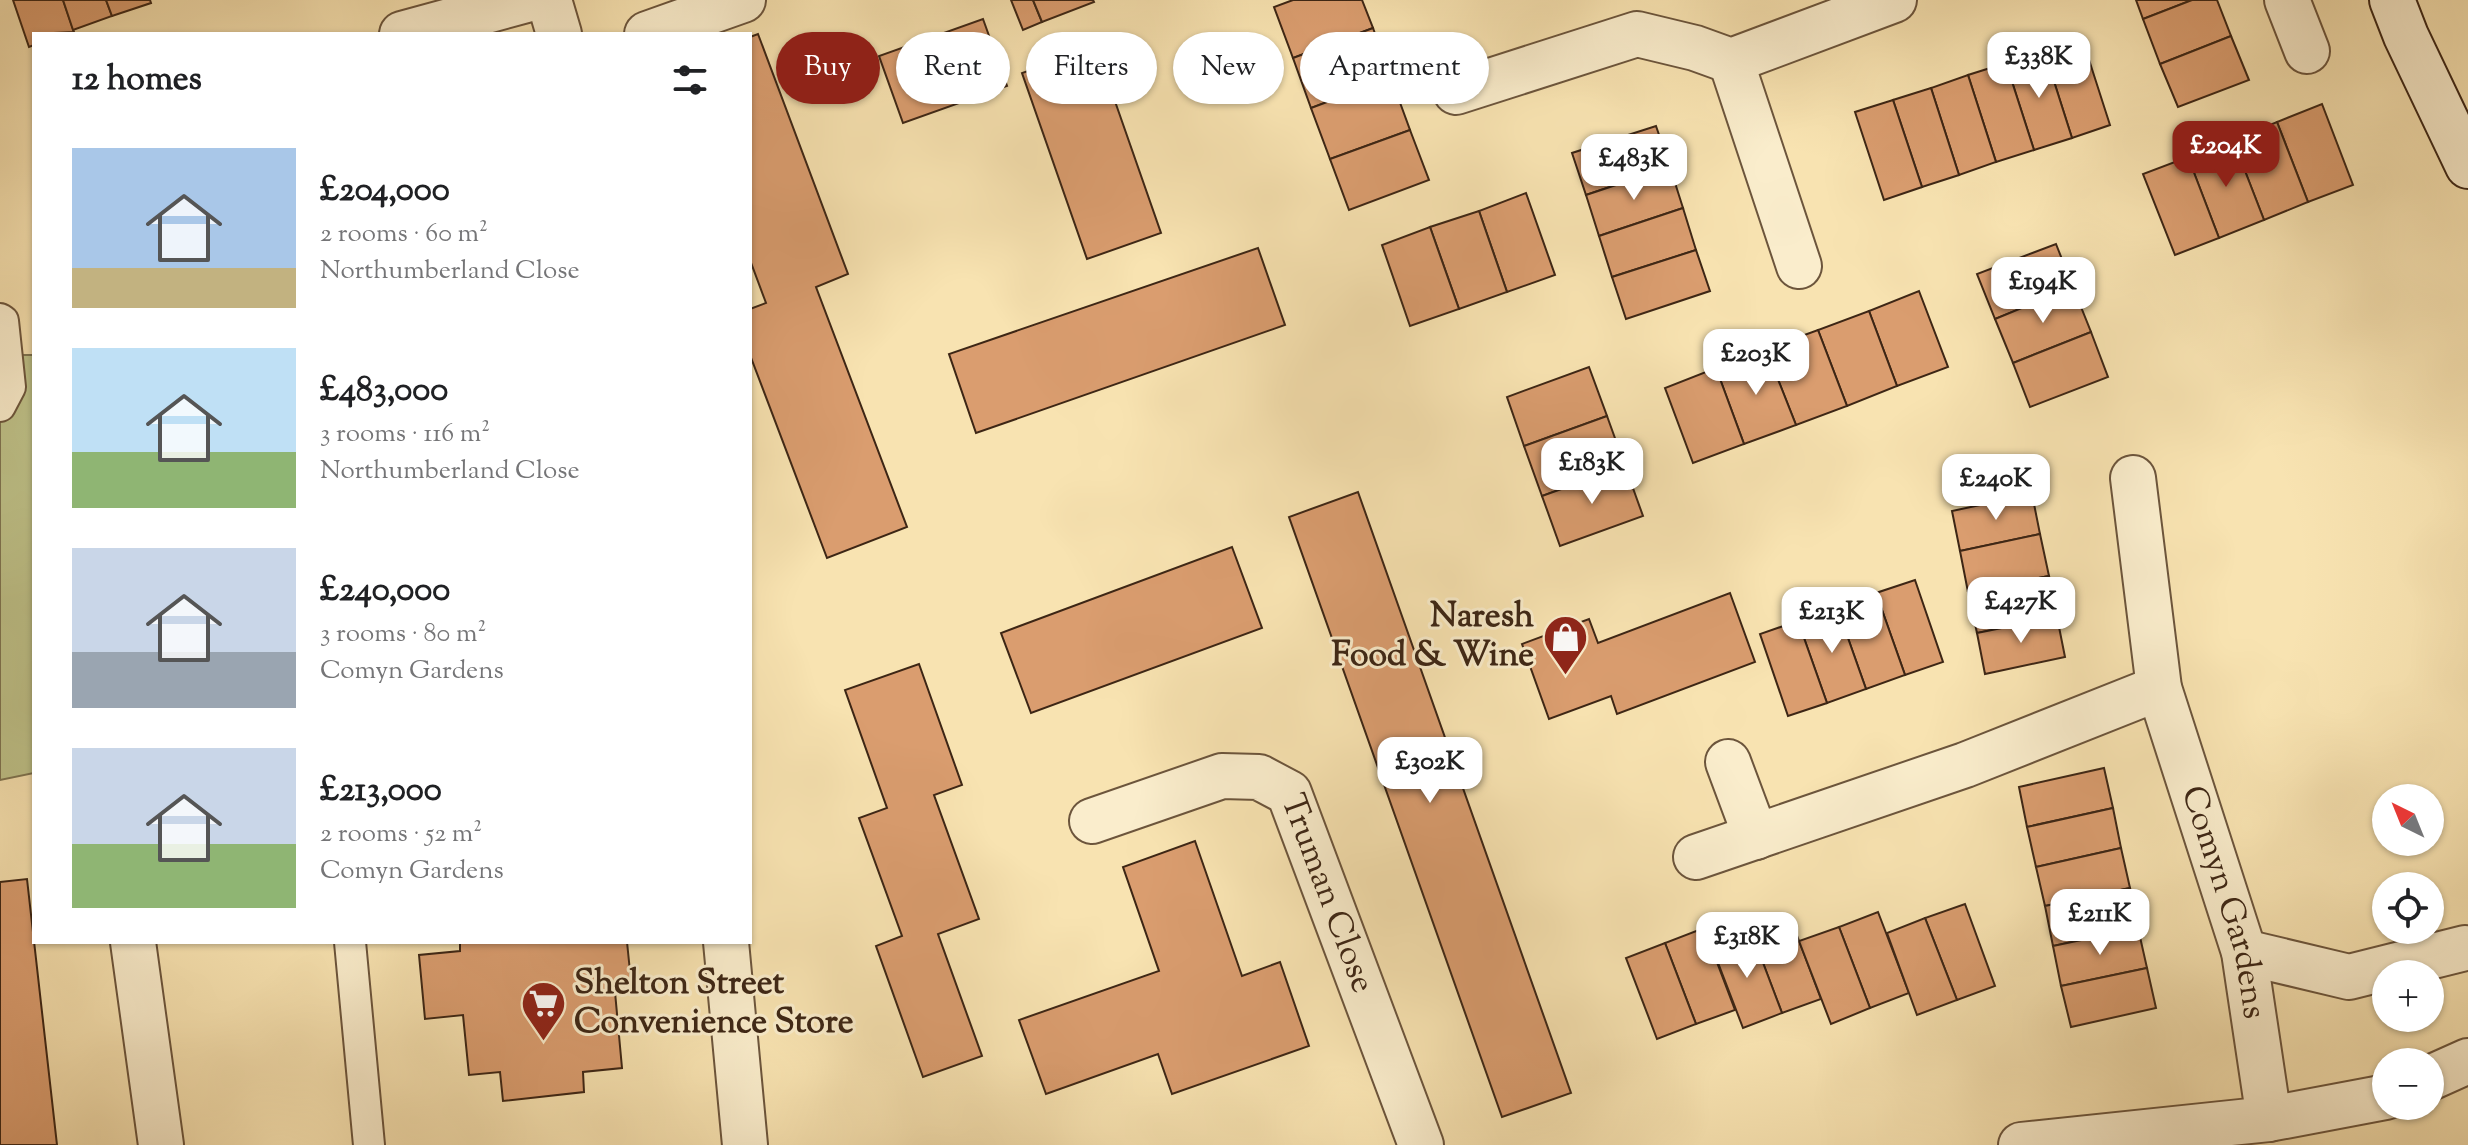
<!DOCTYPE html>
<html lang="en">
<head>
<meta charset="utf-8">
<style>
  body { margin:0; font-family:"Sorts Mill Goudy",serif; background:#f6f6f6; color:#202124; height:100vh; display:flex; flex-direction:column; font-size:30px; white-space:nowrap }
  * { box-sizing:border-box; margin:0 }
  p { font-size:26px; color:#757577 }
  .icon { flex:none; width:44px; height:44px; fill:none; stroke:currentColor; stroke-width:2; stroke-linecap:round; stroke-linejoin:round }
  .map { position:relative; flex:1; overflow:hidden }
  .panel { position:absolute; left:32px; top:32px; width:720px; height:912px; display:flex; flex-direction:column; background:#fff; border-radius:0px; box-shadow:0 2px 6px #0004 }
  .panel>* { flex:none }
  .guide { position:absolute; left:776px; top:32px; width:760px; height:72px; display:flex; gap:16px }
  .needle { width:52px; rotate:317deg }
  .tools { position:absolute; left:2372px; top:784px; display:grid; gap:16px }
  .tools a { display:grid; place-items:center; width:72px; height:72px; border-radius:50%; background:#fff; box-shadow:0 2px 6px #0004; font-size:40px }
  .price { position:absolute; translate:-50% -68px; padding:0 18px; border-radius:16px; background:#fff; color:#222; font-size:26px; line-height:52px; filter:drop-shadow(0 2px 4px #0008) }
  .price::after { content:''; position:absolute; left:50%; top:48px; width:24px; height:18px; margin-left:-12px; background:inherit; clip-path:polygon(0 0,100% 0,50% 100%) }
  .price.on { background:#8f2418; color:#fff }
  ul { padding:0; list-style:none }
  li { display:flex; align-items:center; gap:24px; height:200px; padding:0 40px }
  li span { display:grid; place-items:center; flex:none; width:224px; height:160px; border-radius:0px; color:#555 }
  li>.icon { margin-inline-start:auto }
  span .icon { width:96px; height:96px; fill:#fffc; stroke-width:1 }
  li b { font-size:34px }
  h2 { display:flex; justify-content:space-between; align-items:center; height:96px; padding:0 40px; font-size:34px }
  .chip { padding:0 28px; border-radius:36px; background:#fff; box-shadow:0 2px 6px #0004; font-size:28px; line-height:72px }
  .chip.on { background:#8f2418; color:#fff }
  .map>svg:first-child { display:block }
</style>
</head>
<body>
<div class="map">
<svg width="2468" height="1145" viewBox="0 0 2468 1145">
  <rect width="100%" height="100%" fill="#f8e3b1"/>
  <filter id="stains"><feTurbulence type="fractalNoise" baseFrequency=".0025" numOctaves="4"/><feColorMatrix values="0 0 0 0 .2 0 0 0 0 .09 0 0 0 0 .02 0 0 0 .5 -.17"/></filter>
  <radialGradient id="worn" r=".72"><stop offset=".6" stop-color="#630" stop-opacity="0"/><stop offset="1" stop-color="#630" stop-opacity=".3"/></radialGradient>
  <!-- green -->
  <path fill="#bfc38a" stroke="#7e7450" stroke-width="2" d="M0 355H34V773L0 780Z"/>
  <!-- building -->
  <g fill="#da9d6f" stroke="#3d2615" stroke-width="2">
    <path d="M13 0H63L74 32 34 34V45L29 47Z"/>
    <path d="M63 0H106L112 16 73 30Z"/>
    <path d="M106 0H150L151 3 112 16Z"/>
    <path d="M1011 0H1033L1042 22 1023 30Z"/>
    <path d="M1033 0H1093L1094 2 1042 22Z"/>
    <path d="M1293 0H1362L1373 28 1293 58 1274 7Z"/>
    <path d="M2136 0H2192L2143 19Z"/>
    <path d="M2192 0H2217L2231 36 2160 64 2143 19Z"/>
    <path d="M983 19 1007 86 903 123 879 56Z"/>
    <path d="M1373 28 1391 78 1311 108 1293 58Z"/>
    <path d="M758 34 848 274 816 287 907 527 827 558 750 355V309L766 303 750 260V37Z"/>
    <path d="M2231 36 2249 80 2178 107 2160 64Z"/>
    <path d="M2082 38 2110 125 2072 138 2044 50Z"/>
    <path d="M1096 47 1161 233 1087 259 1022 73Z"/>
    <path d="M2044 50 2072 138 2034 150 2006 63Z"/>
    <path d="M2006 63 2034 150 1996 162 1968 75Z"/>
    <path d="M1968 75 1996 162 1959 175 1931 88Z"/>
    <path d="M1391 78 1410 130 1330 159 1311 108Z"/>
    <path d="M1931 88 1959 175 1922 187 1893 100Z"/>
    <path d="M1893 100 1922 187 1884 200 1855 112Z"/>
    <path d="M2322 104 2353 185 2308 202 2277 122Z"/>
    <path d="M2277 122 2308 202 2264 220 2233 140Z"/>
    <path d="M1656 126 1670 167 1586 195 1572 153Z"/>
    <path d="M1410 130 1429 180 1349 210 1330 159Z"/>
    <path d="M2233 140 2264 220 2219 238 2188 157Z"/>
    <path d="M2188 157 2219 238 2175 255 2143 174Z"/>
    <path d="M1670 167 1683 208 1599 236 1586 195Z"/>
    <path d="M1526 193 1555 275 1507 292 1479 211Z"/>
    <path d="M1683 208 1696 250 1612 277 1599 236Z"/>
    <path d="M1479 211 1507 292 1459 309 1430 227Z"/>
    <path d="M1430 227 1459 309 1410 326 1382 245Z"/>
    <path d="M2056 244 2073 287 1995 319 1977 274Z"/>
    <path d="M1258 248 1285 325 976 433 949 354Z"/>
    <path d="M1696 250 1710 291 1626 319 1612 277Z"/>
    <path d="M2073 287 2091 332 2013 363 1995 319Z"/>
    <path d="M1919 291 1948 367 1897 386 1869 311Z"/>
    <path d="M1869 311 1897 386 1847 406 1818 330Z"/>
    <path d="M1818 330 1847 406 1796 425 1766 349Z"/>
    <path d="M2091 332 2108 377 2030 407 2013 363Z"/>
    <path d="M1766 349 1796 425 1744 444 1716 368Z"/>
    <path d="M1589 367 1607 416 1524 446 1507 397Z"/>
    <path d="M1716 368 1744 444 1693 463 1665 388Z"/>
    <path d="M1607 416 1625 466 1542 496 1524 446Z"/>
    <path d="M1625 466 1643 516 1560 546 1542 496Z"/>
    <path d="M1358 492 1571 1093 1502 1117 1289 517Z"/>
    <path d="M2032 494 2040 534 1960 551 1952 511Z"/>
    <path d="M2040 534 2049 576 1968 592 1960 551Z"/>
    <path d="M1232 547 1262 628 1031 713 1001 633Z"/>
    <path d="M2049 576 2057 617 1977 633 1968 592Z"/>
    <path d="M1915 580 1943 662 1905 675 1876 593Z"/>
    <path d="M1730 593 1755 662 1617 714 1611 696 1549 719 1522 644 1589 619 1598 643Z"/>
    <path d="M1876 593 1905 675 1866 689 1837 607Z"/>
    <path d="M1837 607 1866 689 1827 703 1798 621Z"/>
    <path d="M2057 617 2065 657 1985 674 1977 633Z"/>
    <path d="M1798 621 1827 703 1788 716 1760 634Z"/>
    <path d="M919 664 962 785 934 795 979 919 938 934 982 1056 923 1077 876 946 902 936 859 818 887 808 845 690Z"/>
    <path d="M2104 768 2113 808 2027 827 2019 787Z"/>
    <path d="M2113 808 2121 848 2036 867 2027 827Z"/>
    <path d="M1195 841 1242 976 1280 962 1309 1046 1172 1094 1158 1054 1046 1094 1019 1020 1159 971 1123 867Z"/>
    <path d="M2121 848 2130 888 2045 906 2036 867Z"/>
    <path d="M27 879 57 1145H0V882Z"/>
    <path d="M2130 888 2138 928 2053 946 2045 906Z"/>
    <path d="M1965 904 1995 986 1957 1000 1925 918Z"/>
    <path d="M1878 912 1909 993 1870 1008 1839 927Z"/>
    <path d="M1790 917 1821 999 1782 1013 1751 931Z"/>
    <path d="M1925 918 1957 1000 1917 1015 1887 933Z"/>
    <path d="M1839 927 1870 1008 1831 1024 1799 941Z"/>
    <path d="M1704 928 1735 1010 1696 1024 1665 943Z"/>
    <path d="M2138 928 2147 968 2061 986 2053 946Z"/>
    <path d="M1751 931 1782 1013 1743 1028 1712 947Z"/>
    <path d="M460 942H627L632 991 615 992 622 1068 583 1072 584 1092 503 1101 500 1072 469 1075 463 1015 425 1019 419 955 460 951Z"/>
    <path d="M1665 943 1696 1024 1657 1039 1626 958Z"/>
    <path d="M2147 968 2156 1008 2071 1027 2061 986Z"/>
  </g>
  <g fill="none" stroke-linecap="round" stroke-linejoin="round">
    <defs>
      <g id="lane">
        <path d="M0 319 3 321 10 387 0 406"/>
        <path d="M350 942 369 1145"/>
      </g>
      <g id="street">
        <path d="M549 0 559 34"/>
        <path d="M2287 0 2307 51"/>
        <path d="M402 34 526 0"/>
        <path d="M647 34 743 0"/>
        <path d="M1731 61 1799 266"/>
        <path d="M1456 92 1637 34 1695 48 1731 61 1894 0"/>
        <path id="s1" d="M2133 478 2159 688 2244 952 2269 1119"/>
        <path d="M1728 762 1756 837"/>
        <path id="s2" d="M1092 821 1222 776 1259 777 1289 793 1421 1145"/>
        <path d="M1696 857 1965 765 2159 688"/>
        <path d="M133 942 161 1145"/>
        <path d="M726 942 745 1145"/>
        <path d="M2244 952 2349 977 2465 948"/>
        <path d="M2430 1078 2468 1061"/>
        <path d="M2021 1145 2269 1119 2386 1097"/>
      </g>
      <path id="secondary" d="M2392 0 2406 36 2468 166"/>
    </defs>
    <!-- lane casing -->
    <use href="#lane" stroke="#6c553c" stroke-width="34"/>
    <!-- street casing -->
    <use href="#street" stroke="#6c553c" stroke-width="48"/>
    <!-- secondary casing -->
    <use href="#secondary" stroke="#3d2615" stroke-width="48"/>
    <!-- lane -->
    <use href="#lane" stroke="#faedcc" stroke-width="30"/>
    <!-- street -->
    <use href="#street" stroke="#faedcc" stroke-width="44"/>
    <!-- secondary -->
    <use href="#secondary" stroke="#faedcc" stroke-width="44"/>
  </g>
  <!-- icons -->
  <defs>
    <symbol id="shop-pin" viewBox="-11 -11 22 30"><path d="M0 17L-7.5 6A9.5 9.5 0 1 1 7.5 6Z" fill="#8f2418" stroke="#faedcc"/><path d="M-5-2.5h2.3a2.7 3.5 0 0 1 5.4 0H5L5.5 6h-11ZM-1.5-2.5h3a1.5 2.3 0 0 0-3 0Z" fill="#fff"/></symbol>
    <symbol id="supermarket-pin" viewBox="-11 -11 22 30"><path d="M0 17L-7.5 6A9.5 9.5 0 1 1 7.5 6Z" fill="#8f2418" stroke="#faedcc"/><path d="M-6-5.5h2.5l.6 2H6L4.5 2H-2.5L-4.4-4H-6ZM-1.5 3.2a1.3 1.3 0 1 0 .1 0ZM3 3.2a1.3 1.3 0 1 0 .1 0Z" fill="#fff"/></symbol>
  </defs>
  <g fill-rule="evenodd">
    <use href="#shop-pin" x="1540" y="612" width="51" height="69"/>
    <use href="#supermarket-pin" x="518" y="978" width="51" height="69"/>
  </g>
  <g text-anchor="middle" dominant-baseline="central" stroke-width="6" stroke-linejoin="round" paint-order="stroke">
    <!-- poi labels -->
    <g font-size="34" font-weight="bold" fill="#3d2615" stroke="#faedcc" text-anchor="end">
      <text x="1534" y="617">Naresh<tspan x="1534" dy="39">Food &amp; Wine</tspan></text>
      <text x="574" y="984" text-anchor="start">Shelton Street<tspan x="574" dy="39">Convenience Store</tspan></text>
    </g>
    <!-- street labels -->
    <g font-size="34" fill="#3d2615" stroke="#faedcc">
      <text stroke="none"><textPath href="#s2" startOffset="316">Truman Close</textPath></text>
      <text stroke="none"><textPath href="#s1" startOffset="436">Comyn Gardens</textPath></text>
    </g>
  </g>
  <rect width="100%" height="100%" filter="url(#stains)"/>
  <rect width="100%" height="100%" fill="url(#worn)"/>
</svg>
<div class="tools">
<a><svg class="needle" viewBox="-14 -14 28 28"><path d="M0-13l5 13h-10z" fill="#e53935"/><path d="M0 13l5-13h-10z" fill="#757577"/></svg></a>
<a><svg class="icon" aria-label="locate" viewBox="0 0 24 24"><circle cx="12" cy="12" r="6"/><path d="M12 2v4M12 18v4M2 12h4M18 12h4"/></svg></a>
<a>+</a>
<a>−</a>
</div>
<b class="price" style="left:2039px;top:100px">£338K</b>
<b class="price on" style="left:2226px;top:189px">£204K</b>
<b class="price" style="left:1634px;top:202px">£483K</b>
<b class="price" style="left:2043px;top:325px">£194K</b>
<b class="price" style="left:1756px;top:397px">£203K</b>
<b class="price" style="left:1592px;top:506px">£183K</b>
<b class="price" style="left:1996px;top:522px">£240K</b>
<b class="price" style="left:2021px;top:645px">£427K</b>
<b class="price" style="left:1832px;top:655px">£213K</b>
<b class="price" style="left:1430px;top:805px">£302K</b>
<b class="price" style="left:2100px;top:957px">£211K</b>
<b class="price" style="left:1747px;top:980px">£318K</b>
<div class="guide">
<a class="chip on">Buy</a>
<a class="chip">Rent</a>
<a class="chip">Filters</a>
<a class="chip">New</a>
<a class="chip">Apartment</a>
</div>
<section class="panel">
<h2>12 homes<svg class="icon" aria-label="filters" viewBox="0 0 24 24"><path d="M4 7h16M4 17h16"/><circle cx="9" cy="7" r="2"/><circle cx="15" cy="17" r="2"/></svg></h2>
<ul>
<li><span style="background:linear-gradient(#a9c7e8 75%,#c2b280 0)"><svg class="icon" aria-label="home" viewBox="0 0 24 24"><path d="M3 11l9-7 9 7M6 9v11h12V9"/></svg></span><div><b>£204,000</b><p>2 rooms · 60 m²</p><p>Northumberland Close</p></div></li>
<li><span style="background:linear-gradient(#bfe0f5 65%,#8fb573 0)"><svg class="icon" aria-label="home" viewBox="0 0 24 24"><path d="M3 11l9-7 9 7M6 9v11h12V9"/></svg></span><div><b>£483,000</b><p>3 rooms · 116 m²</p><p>Northumberland Close</p></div></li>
<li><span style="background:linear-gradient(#c9d6e8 65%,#9aa5b1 0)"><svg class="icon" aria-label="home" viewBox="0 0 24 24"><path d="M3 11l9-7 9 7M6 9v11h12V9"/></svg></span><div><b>£240,000</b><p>3 rooms · 80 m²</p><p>Comyn Gardens</p></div></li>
<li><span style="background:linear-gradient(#c9d6e8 60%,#8fb573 0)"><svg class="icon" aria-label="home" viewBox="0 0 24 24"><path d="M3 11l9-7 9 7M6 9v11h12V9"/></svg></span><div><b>£213,000</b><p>2 rooms · 52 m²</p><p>Comyn Gardens</p></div></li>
</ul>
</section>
</div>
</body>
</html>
